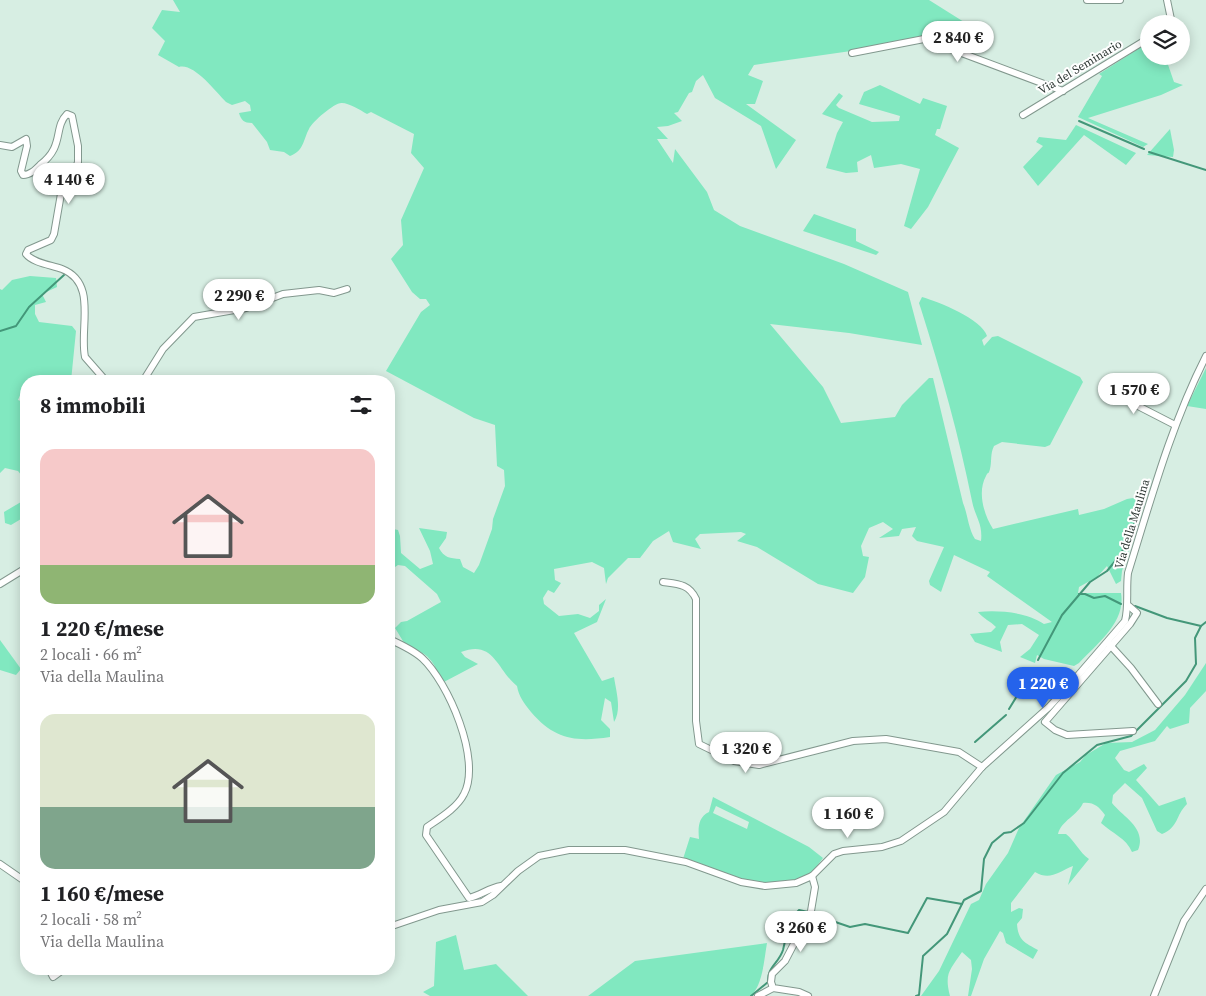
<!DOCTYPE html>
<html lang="it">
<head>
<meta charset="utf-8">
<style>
  body { margin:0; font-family:"Source Serif 4",serif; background:#f6f6f6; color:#202124; height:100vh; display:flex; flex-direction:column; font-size:19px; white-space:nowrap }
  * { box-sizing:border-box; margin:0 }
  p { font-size:16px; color:#757577 }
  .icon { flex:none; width:28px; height:28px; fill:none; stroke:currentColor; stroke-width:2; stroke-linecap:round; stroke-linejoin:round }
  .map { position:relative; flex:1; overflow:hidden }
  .sheet { position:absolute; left:20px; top:375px; width:375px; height:600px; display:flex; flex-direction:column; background:#fff; border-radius:20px; box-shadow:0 2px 12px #0003 }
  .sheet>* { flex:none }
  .tools { position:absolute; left:1140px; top:15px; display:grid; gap:10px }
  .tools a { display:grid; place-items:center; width:50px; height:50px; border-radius:50%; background:#fff; box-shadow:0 2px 12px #0003; font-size:25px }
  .price { position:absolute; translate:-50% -42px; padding:0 11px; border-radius:18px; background:#fff; color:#222; font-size:16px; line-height:32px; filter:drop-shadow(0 1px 2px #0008) }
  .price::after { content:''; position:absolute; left:50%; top:30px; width:15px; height:11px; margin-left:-8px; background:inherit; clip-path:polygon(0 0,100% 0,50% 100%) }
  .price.current { background:#2563eb; color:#fff }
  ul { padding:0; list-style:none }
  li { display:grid; align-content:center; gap:10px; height:265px; padding:0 20px }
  li span { display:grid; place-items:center; height:155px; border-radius:15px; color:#555 }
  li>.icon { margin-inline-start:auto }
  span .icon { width:90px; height:90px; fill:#fffc; stroke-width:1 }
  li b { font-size:21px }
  h2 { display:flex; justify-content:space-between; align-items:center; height:60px; padding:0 20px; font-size:21px }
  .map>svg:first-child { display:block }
</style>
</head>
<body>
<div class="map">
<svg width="1206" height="996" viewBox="0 0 1206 996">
  <rect width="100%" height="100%" fill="#d7eee3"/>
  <!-- green -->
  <g fill="#81e8c0" fill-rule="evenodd">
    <path d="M173 0H929L964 22 962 29 943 28 929 35 858 50 754 65 748 75 763 81 755 104H746L796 140 776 169 761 126 715 98 703 75 696 81 692 92 689 93 678 112 674 113 682 121 668 126 657 127 668 139H657L673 163 675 149 707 192 714 210 740 226 844 264 908 292 922 345 849 333 770 324 823 387 841 423 895 417 902 405 929 378H933L963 503C968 515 968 528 975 539L981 541C983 523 975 517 972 501 959 436 941 372 921 309L919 303 922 297C939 302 982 319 987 336L982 340 984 346 992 337 998 336 1080 377 1083 382 1050 445 1045 447 1002 442 994 446C990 454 992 461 990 469 988 476 989 470 986 476 977 492 984 515 993 529L1078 509 1079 515 1104 509 1127 499 1133 498 1144 504 1122 571 1121 581 1116 584 1107 566 1097 577 1079 587 1078 593H1121C1126 622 1098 643 1079 663L1074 666 1044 659 1037 655 1035 663 1020 657 1030 649 1039 635 1022 624 1008 625 1000 642 1002 652 975 642 970 634 991 632 996 627C990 621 984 619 978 612 998 610 1027 612 1044 624L1052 622 987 576 990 572 954 555 941 592 930 585 929 581 944 547 917 541 912 536 916 527 902 529 899 536 879 538 893 529 883 522 869 528 861 546 863 556 869 557 865 577 853 593 818 584 757 547 737 541 746 534 741 532 700 534 695 539 701 549 673 542 669 531 653 541 640 558H628L608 578 606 584 604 568 592 562 554 569 555 580 561 583 554 593 548 590 543 598 544 604 559 616 578 614 590 618 599 611V605L606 599 597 622 574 633 602 681 614 677C616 691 622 709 614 722L611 702 605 698 601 720 610 729V737C576 742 555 740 531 712 524 703 519 697 517 686 497 670 494 639 461 652L465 657 478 664 442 683C434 661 429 653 406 646L395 628 401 622 407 621 441 602 437 594 405 566 398 565 389 571V534L393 529 398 530 400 536 401 553 420 569 433 564 430 551 419 528 447 532 446 538 439 548C444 558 450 558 460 559L463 567 474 573 479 565 492 529 493 519 505 486 504 470 497 466 495 425 474 418 386 371 421 312 430 305 426 299H420L412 292 391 259 403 245 401 220 424 168 411 153 414 134 371 112 367 114C360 110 349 103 342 103 335 102 312 122 309 129 303 140 304 151 290 156L284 152 270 150 267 142 252 123C244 123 241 120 239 113L251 111 250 105 245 101 232 105 226 102C215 91 194 63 179 67L158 55 165 41 152 28 162 10 180 12Z"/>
    <path d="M1149 42V56H1165L1174 82 1183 85 1161 95 1088 118 1148 144 1143 147 1078 117 1102 76 1099 74Z"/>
    <path d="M880 85 920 104 923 98 947 106 940 129H937L935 135 959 148 928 207 911 229 904 226 920 169 901 164 874 168 871 155 857 162 858 172 846 173 826 168 837 133 843 122 822 114 839 93 843 96 836 105 839 108 872 122 899 121 900 116 859 104 864 92Z"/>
    <path d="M1076 125 1136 153 1126 165 1084 135 1038 186 1023 167 1043 146 1036 142 1039 137 1066 140Z"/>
    <path d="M1170 129 1174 150 1173 157 1147 155Z"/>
    <path d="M814 214 856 229V241L879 252 876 255 803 231Z"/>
    <path d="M30 276 56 278 57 287 42 294 46 302 35 305V314L39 322 72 326 76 331 71 381H26L18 400 26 403V481L18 471 5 468 0 473V289L2 290 12 280Z"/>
    <path d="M1206 368V409L1187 406Z"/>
    <path d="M26 499V516L11 525 5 523 4 512Z"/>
    <path d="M0 640 21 669 16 675 0 670Z"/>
    <path d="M1206 663V691L1190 708 1189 723 1170 729 1167 726 1155 741 1120 751 1115 758 1124 770 1129 772 1144 764 1147 768 1136 780 1159 806 1185 797 1187 804C1175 816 1179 827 1162 834L1157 831 1142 798 1125 783 1113 795 1112 803C1123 817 1147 828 1138 850L1132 852C1126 838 1113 834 1101 823L1105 815C1099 807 1094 802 1083 803 1078 815 1061 821 1058 834H1066C1075 841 1079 852 1089 859L1068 885 1073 866C1058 872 1050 881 1035 872L1011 903V912L1019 908 1023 909 1022 918 1017 924C1018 940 1025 943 1038 950L1033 959 1006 943 1003 933 1000 931 984 959 971 996H968L972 969 971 960 962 952C950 970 944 973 950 996H921L939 971 971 904 979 900 986 884 1008 853 1019 828 1056 775 1080 762 1086 755 1106 743 1132 742 1155 730 1185 695Z"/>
    <path d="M713 797 809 847 823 858C819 863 815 869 810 873 793 887 758 884 738 879 719 873 703 862 683 859L690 837 699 839C698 828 698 817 709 812ZM716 806 749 822 747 829 713 813Z"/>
    <path d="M456 935 464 970 496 964 528 996H531H430L423 992 434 986 436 942Z"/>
    <path d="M767 943C764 960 763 984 751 996H588L635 961Z"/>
  </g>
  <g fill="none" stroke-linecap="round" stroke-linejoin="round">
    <!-- stream -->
    <g stroke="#439779" stroke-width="2">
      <path d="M1079 121 1144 149"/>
      <path d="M1149 152 1206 170"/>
      <path d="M0 331 16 326 29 307 64 275"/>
      <path d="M1079 594H1085L1094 598 1105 596 1121 604"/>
      <path d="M1135 606 1167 618 1201 626"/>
      <path d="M1038 660 1062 615 1090 582 1107 571 1121 554 1143 504"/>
      <path d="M1009 709 1034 668"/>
      <path d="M975 742 1006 715"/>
      <path d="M812 914 850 927 865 924 908 933 927 898 962 904"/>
      <path d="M751 996 768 982C767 967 779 963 783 950 788 931 784 926 799 910L808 912"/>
      <path d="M916 996 919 995 923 956 947 934 964 900 981 891 984 859 992 843 1004 833 1011 832 1024 823 1063 773 1097 745 1131 736 1186 681 1196 664 1195 638 1201 626 1206 622"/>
    </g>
    <defs>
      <g id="street">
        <path d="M1087 0H1120"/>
        <path d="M1167 0 1172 24"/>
        <path d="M852 53 924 39 1063 91"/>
        <path d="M1023 115 1149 38"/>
        <path d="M0 145 12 147 26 139 27 146 21 171 23 175C30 175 35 170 40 165 65 146 53 128 67 114L72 116 78 146V162L75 171 62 188 54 234 51 240 28 250 26 254C33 263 51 265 62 269 98 283 79 328 85 357L106 381"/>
        <path d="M143 381 163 349 194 317 246 308 283 294 319 290 334 293 347 289"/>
        <path d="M1103 388 1175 425"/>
        <path d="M663 582C678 584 689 584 696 599V721L699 744 734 761 759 765 853 741 886 739 959 752 982 767"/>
        <path d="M0 584 26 568"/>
        <path d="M1129 606 1137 613 1130 624 1045 722 1055 730 1067 735 1133 731"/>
        <path d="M389 639C400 644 413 650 422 658 448 682 482 760 464 794 457 808 440 818 427 827L426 835 469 898C481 895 489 888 501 886"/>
        <path d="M1110 645 1131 668 1158 704"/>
        <path d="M0 864 26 882"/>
        <path d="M389 927 439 910 482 902 493 895 518 871 539 856 569 850H625L686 862 741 882 765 886 796 883 812 876 834 854 843 851 882 847 901 841 944 812 982 767 1049 707 1074 680 1125 621C1129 605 1126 590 1128 573 1151 499 1171 425 1206 356"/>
        <path d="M49 969 53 977 64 969"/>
        <path d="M758 996 773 988"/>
        <path d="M808 996 799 992 773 988 771 982 772 974 785 961 811 911 815 887 812 876"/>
        <path d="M1154 996 1184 921 1206 889"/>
      </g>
    </defs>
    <!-- street casing -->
    <use href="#street" stroke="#82988e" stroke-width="8"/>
    <!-- street -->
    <use href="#street" stroke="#fff" stroke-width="6"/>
  </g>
  <g text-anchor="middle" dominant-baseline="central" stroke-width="4" stroke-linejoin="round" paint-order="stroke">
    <!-- street labels -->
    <g font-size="12" fill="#2f3935" stroke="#fff">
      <text transform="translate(1080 67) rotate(-31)">Via del Seminario</text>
      <text transform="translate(1132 524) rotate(-73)">Via della Maulina</text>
    </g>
  </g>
</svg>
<div class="tools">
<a><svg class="icon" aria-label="layers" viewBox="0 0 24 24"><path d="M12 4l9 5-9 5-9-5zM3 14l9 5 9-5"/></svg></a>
</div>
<b class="price" style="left:958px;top:63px">2 840 €</b>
<b class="price" style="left:69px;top:205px">4 140 €</b>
<b class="price" style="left:239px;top:321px">2 290 €</b>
<b class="price" style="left:1134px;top:415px">1 570 €</b>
<b class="price current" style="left:1043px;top:709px">1 220 €</b>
<b class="price" style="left:746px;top:774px">1 320 €</b>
<b class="price" style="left:848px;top:839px">1 160 €</b>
<b class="price" style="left:801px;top:953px">3 260 €</b>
<section class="sheet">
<h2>8 immobili<svg class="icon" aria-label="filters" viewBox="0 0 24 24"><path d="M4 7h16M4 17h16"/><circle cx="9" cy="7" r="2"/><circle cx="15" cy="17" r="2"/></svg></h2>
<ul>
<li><span style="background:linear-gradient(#f6c9c9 75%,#8fb573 0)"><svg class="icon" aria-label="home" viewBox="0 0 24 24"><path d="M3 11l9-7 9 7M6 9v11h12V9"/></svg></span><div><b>1 220 €/mese</b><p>2 locali · 66 m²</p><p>Via della Maulina</p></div></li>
<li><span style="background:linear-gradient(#dfe7d0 60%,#7fa58c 0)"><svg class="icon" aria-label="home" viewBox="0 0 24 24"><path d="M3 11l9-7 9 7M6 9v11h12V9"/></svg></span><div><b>1 160 €/mese</b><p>2 locali · 58 m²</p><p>Via della Maulina</p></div></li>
</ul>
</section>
</div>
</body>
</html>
